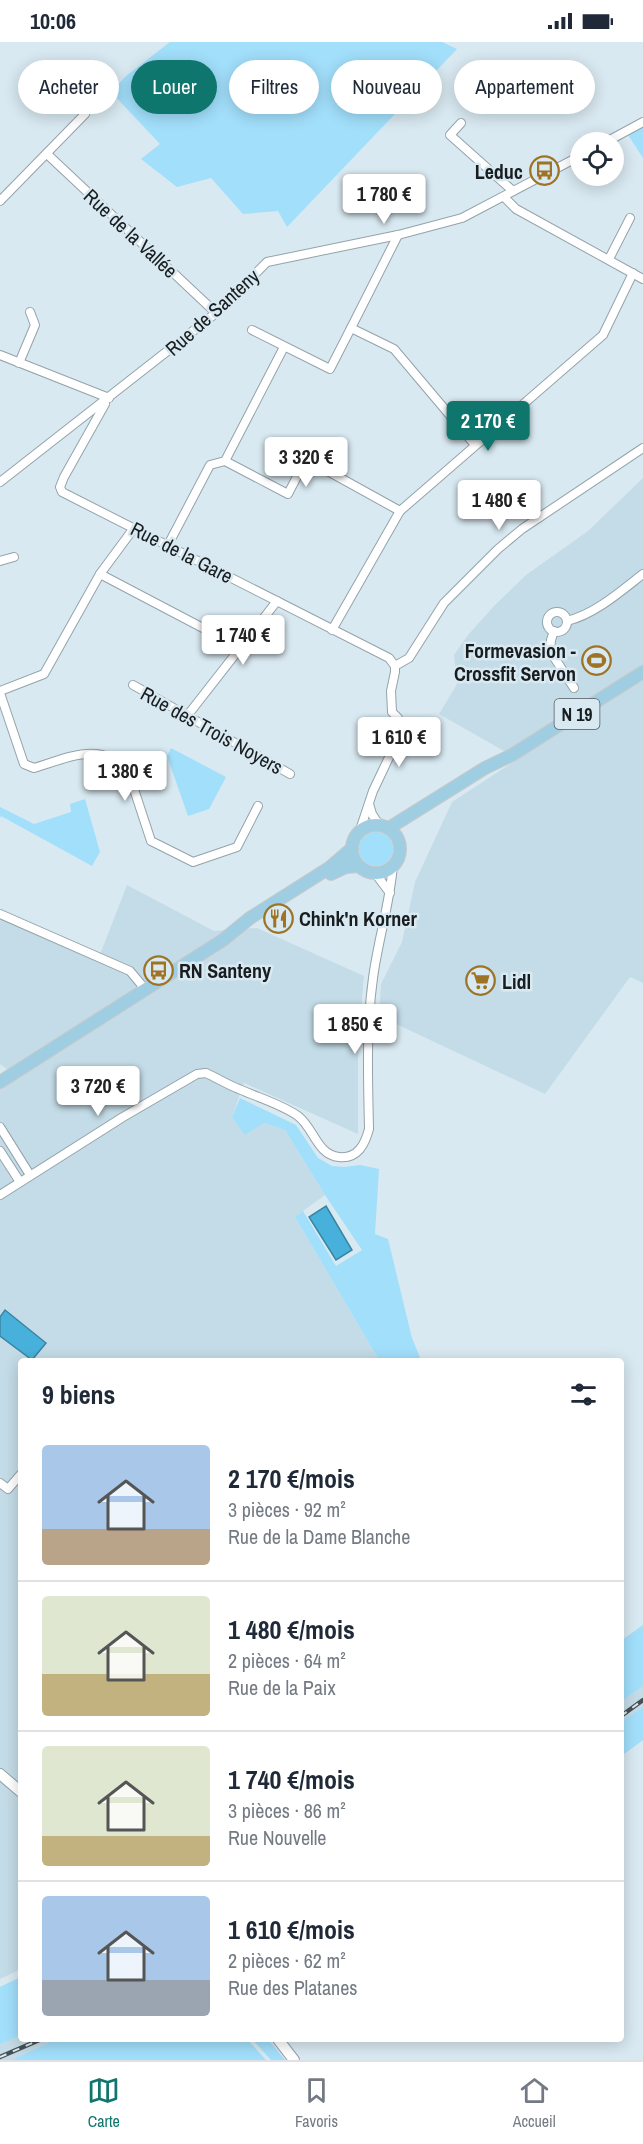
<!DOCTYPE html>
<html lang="fr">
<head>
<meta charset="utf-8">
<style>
  body { margin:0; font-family:"Archivo Narrow",sans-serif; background:#f2f2f3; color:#1f2937; height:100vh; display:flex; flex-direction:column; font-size:22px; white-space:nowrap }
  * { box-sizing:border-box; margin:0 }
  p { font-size:20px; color:#747a83 }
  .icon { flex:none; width:33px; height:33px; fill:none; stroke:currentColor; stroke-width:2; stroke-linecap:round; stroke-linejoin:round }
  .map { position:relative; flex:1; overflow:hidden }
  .side { position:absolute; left:18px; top:1316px; width:606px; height:684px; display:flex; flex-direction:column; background:#fff; border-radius:6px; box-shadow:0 3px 15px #0003 }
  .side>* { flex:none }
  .hud { position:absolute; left:18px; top:18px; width:608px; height:54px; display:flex; gap:12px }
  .controls { position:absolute; left:570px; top:90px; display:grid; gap:12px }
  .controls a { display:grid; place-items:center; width:54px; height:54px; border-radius:50%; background:#fff; box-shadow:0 3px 15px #0003; font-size:30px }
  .price { position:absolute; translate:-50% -51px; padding:0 14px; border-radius:6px; background:#fff; color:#222; font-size:20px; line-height:39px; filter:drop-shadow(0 2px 3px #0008) }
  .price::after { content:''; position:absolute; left:50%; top:36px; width:18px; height:14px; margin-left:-9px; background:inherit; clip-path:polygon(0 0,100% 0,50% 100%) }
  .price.selected { background:#0f766e; color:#fff }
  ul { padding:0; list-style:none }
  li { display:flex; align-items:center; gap:18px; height:150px; padding:0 24px }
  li+li { border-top:2px solid #e0e1e3 }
  li span { display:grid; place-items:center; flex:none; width:168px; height:120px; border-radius:6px; color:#555 }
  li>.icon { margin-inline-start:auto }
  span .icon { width:72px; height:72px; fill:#fffc; stroke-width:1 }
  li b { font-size:26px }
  h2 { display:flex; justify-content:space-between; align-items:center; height:72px; padding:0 24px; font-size:26px }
  .pill { padding:0 21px; border-radius:27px; background:#fff; box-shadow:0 3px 15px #0003; font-size:21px; line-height:54px }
  .pill.selected { background:#0f766e; color:#fff }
  .status { display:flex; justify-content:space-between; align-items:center; height:42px; padding:0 30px; background:#fff; direction:ltr }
  .status svg { height:16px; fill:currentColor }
  .menu { display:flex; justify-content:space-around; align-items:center; height:84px; border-top:2px solid #e0e1e3; background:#fff; font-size:16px; color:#747a83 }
  .menu a { display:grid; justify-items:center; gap:3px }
  .menu .selected { color:#0f766e }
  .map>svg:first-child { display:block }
</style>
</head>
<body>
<div class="status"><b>10:06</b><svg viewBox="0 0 49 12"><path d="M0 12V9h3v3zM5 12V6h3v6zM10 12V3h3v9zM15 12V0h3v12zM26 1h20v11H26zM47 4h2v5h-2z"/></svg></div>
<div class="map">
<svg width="643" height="2018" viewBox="0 0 643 2018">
  <rect width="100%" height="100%" fill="#d9e9f1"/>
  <!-- built -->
  <g fill="#c4dce7">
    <path d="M643 436V941L630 935 545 1052 379 974 381 942 402 900 415 840 452 760 518 717 439 672 457 642 454 613 468 593 495 563 526 533 588 489Z"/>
    <path d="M127 843 214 889 257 886 364 934 358 1004V1092L244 1041 232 1075 264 1081 285 1088 325 1153 295 1175 379 1318H21V1927L0 1937V1044L15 1033 0 1022V879L2 876 99 915Z"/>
    <path d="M643 1583V1698L621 1714V1599Z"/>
    <path d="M21 1935V1996L105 1997 57 2018H0V1945Z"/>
  </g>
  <!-- green -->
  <g fill="#a2dffb">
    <path d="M170 0H442L457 7 287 185 278 169 243 172 211 136 177 145 141 117 160 102 111 50 126 34Z"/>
    <path d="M643 85V116L628 93Z"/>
    <path d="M171 706 226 735 209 767 188 774 167 714Z"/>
    <path d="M85 757 100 810 92 824 1 774 0 776V765L34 782 71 770 70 762Z"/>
    <circle cx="376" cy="807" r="17"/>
    <path d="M240 1056 296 1083 318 1116 332 1124 344 1125 360 1123 379 1127 375 1192 388 1197 412 1296 421 1318H379L295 1175 303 1169 336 1224 362 1208 325 1153 285 1088 264 1081 245 1093 232 1075Z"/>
    <path d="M643 1583V1644L621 1659V1599Z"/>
    <path d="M643 1665V1698L621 1714V1680Z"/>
    <path d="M21 1935V1993L0 2002V1945Z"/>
    <path d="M58 1997H247L266 2018H12Z"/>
    <path d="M252 1997H268L285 2018H271Z"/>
  </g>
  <!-- water -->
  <g fill="#48b1db" stroke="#3a85a3" stroke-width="1.5">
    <path d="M326 1164 352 1208 336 1218 309 1175Z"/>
    <path d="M5 1268 46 1301 32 1318 0 1294V1275Z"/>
  </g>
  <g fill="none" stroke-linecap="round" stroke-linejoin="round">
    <defs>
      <g id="minor">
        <path d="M461 81 450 93 513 149"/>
        <path d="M606 100 643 80"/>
        <path d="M47 112 216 271"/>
        <path d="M504 155 516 167 643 237"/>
        <path d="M0 159 85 72"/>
        <path d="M609 217 630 176"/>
        <path d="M351 286 398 193"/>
        <path d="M252 288 330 327 351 286 394 307 475 403"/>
        <path d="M0 313 109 356"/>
        <path d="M19 321 35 283 30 270"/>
        <path d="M105 362 64 435 60 445 62 450 389 616 395 624"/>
        <path d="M225 419 288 452 306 417 400 469"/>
        <path d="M0 440 216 271 267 220 398 193 462 176 580 114"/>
        <path d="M168 503 210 423 225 419 284 305"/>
        <path d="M0 519 14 515"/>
        <path d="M100 532 241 606"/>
        <circle cx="557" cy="580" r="10"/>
        <path d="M567 579C595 572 620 550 643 532"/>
        <path d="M332 588 400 469 603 293 633 231"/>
        <path d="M554 589 551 598 550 609 574 646"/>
        <path d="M395 624 409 616 444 561 498 507 522 487 643 406"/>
        <path d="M133 643 290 732"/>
        <path d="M0 649 44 632 100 532 134 486"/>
        <path d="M0 651 24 722 34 726C68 716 103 697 129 732L151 799 193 820 237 805 258 764"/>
        <path d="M187 674 277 559"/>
        <path d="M369 762 372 772 379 783"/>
        <path d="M360 788 373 749 402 688 398 676 392 670 391 649 395 630V624"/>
        <path d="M375 831 390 851"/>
        <path d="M0 872 130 929 145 947"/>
        <path d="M0 1085 30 1133"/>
        <path d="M0 1109 20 1140"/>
        <path d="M0 1153 123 1075 197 1032 206 1031C217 1036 228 1043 239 1047 259 1056 281 1062 298 1074 314 1086 317 1113 339 1115 358 1117 365 1102 369 1087 368 1037 366 986 373 936 378 898 390 861 393 823"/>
        <path d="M0 1441 8 1447 21 1432"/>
      </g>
      <g id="tertiary">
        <path d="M0 1732 21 1750"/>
        <path d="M277 1996 294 2018"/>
      </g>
      <g id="primary">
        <circle cx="376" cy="807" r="24"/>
        <path d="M389 786 485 726 512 713 643 630"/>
        <path d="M331 832 346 825 359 824"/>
        <path d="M0 1040 223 898 250 876 329 826 351 807"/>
      </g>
    </defs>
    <!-- minor casing -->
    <use href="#minor" stroke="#94a3aa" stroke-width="10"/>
    <!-- tertiary casing -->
    <use href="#tertiary" stroke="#94a3aa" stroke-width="12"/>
    <!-- primary casing -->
    <use href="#primary" stroke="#c8c9c9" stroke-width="14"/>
    <!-- minor -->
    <use href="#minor" stroke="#fff" stroke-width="8"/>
    <!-- tertiary -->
    <use href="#tertiary" stroke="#fff" stroke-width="10"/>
    <!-- primary -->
    <use href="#primary" stroke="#9fcee3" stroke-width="12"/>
    <defs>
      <g id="rail">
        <path d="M621 1674 643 1658"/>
        <path d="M0 2015 44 1996"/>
      </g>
    </defs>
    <!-- rail casing -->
    <use href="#rail" stroke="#485054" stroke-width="4.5"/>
    <!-- rail -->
    <use href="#rail" stroke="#d9e9f1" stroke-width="2" stroke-dasharray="7" stroke-linecap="butt"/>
  </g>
  <!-- icons -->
  <defs>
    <symbol id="bus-ring" viewBox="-11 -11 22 22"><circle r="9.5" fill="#d9e9f1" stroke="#9f7324" stroke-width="1.5"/><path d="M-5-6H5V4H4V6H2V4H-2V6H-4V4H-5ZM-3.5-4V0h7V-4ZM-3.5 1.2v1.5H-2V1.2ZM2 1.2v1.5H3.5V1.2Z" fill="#9f7324"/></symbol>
    <symbol id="stadium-ring" viewBox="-11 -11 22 22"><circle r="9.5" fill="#d9e9f1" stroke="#9f7324" stroke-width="1.5"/><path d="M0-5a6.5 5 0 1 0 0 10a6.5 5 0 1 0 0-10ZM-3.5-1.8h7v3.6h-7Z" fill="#9f7324"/></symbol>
    <symbol id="restaurant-ring" viewBox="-11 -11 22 22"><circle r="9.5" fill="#d9e9f1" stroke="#9f7324" stroke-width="1.5"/><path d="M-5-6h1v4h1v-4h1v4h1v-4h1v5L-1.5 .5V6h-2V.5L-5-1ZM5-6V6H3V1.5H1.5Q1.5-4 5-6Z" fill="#9f7324"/></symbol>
    <symbol id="supermarket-ring" viewBox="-11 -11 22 22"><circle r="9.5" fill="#d9e9f1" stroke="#9f7324" stroke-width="1.5"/><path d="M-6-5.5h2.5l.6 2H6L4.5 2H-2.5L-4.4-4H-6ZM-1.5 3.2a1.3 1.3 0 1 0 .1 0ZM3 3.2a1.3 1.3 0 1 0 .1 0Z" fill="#9f7324"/></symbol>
  </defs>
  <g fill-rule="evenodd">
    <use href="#bus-ring" x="528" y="112" width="33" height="33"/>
    <use href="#stadium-ring" x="580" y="602" width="33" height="33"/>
    <use href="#restaurant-ring" x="262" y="860" width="33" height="33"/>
    <use href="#bus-ring" x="142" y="912" width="33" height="33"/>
    <use href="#supermarket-ring" x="464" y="922" width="33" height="33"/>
  </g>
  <g text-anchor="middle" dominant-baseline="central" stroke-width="5" stroke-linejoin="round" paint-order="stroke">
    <!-- shield labels -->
    <rect fill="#d9e9f1" stroke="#525a5f" stroke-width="1.5" x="554.5" y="657" width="45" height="30" rx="4.5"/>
    <g font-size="18" font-weight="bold" fill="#181d20">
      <text x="577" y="672">N 19</text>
    </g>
    <!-- poi labels -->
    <g font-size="20" font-weight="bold" fill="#181d20" stroke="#d9e9f1" text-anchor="start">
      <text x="523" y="129" text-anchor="end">Leduc</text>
      <text x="576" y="608" text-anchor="end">Formevasion -<tspan x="576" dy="23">Crossfit Servon</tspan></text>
      <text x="299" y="876">Chink'n Korner</text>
      <text x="179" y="928">RN Santeny</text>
      <text x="502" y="939">Lidl</text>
    </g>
    <!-- street labels -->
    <g font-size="20" fill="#181d20" stroke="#d9e9f1">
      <text transform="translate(131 191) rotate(43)">Rue de la Vallée</text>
      <text transform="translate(212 270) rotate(-42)">Rue de Santeny</text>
      <text transform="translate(182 510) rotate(27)">Rue de la Gare</text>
      <text transform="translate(212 688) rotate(29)">Rue des Trois Noyers</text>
    </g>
  </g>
</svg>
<div class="controls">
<a><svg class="icon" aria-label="locate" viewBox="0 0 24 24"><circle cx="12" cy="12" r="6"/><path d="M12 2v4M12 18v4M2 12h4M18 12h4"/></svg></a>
</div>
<b class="price" style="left:384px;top:183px">1 780 €</b>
<b class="price selected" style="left:488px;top:410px">2 170 €</b>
<b class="price" style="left:306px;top:446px">3 320 €</b>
<b class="price" style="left:499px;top:489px">1 480 €</b>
<b class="price" style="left:243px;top:624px">1 740 €</b>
<b class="price" style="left:399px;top:726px">1 610 €</b>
<b class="price" style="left:125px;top:760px">1 380 €</b>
<b class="price" style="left:355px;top:1013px">1 850 €</b>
<b class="price" style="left:98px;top:1075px">3 720 €</b>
<div class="hud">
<a class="pill">Acheter</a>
<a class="pill selected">Louer</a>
<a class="pill">Filtres</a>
<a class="pill">Nouveau</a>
<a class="pill">Appartement</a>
</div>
<section class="side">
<h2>9 biens<svg class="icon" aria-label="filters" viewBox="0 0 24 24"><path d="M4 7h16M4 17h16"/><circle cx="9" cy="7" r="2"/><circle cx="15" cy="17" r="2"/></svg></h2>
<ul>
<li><span style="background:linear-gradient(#a9c7e8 70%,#b9a48a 0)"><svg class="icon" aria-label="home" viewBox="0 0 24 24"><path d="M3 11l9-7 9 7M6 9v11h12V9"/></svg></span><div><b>2 170 €/mois</b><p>3 pièces · 92 m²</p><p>Rue de la Dame Blanche</p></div></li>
<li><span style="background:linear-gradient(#dfe7d0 65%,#c2b280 0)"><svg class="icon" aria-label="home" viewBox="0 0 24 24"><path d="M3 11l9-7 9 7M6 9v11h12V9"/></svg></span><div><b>1 480 €/mois</b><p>2 pièces · 64 m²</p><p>Rue de la Paix</p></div></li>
<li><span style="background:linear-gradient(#dfe7d0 75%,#c2b280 0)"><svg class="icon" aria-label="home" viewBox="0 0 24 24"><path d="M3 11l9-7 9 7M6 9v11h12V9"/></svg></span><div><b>1 740 €/mois</b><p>3 pièces · 86 m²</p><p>Rue Nouvelle</p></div></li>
<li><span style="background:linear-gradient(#a9c7e8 70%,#9aa5b1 0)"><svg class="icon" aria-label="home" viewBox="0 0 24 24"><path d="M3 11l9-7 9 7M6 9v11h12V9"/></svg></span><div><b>1 610 €/mois</b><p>2 pièces · 62 m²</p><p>Rue des Platanes</p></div></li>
</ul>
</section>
</div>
<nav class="menu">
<a class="selected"><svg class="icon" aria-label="map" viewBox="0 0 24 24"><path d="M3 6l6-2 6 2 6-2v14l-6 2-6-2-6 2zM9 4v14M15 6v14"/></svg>Carte</a>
<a><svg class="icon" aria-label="saved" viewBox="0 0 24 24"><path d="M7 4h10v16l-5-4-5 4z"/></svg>Favoris</a>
<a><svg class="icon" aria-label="home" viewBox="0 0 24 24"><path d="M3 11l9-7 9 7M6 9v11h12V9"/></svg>Accueil</a>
</nav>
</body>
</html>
